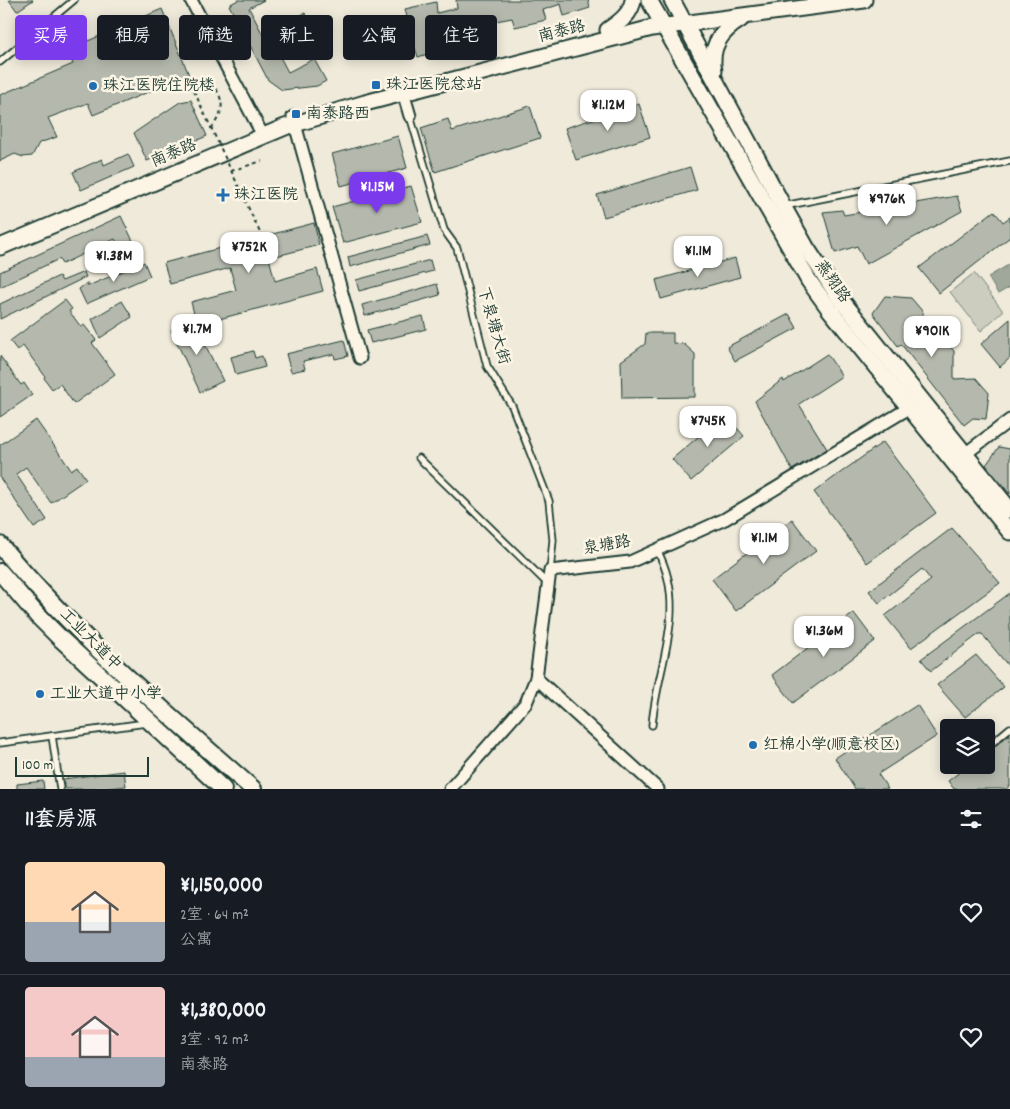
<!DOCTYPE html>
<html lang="zh">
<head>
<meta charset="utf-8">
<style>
  body { margin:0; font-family:Dekko,"LXGW WenKai TC",sans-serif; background:#242831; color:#f1f3f6; height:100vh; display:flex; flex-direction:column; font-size:19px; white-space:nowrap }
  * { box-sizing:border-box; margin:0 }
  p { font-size:16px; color:#9ea1a6 }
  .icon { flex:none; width:28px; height:28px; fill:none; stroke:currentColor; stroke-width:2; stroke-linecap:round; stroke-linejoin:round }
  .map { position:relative; height:789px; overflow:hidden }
  .side { display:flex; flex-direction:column; background:#171b24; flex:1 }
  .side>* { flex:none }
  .banner { position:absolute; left:15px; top:15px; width:500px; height:45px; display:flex; gap:10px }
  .tools { position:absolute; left:940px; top:719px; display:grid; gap:10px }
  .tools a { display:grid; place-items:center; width:55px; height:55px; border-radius:5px; background:#171b24; box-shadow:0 2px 12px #0003; font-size:25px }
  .scale { position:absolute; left:15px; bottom:12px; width:134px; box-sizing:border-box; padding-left:5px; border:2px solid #1f3d34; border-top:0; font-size:14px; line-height:18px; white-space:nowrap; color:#1f3d34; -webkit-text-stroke:4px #fcf5e5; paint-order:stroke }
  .price { position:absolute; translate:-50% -42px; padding:0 11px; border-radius:10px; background:#fff; color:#222; font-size:16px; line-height:32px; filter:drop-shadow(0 1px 2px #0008) }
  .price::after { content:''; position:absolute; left:50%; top:30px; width:15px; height:11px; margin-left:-8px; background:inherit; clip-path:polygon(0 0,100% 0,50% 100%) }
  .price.current { background:#7c3aed; color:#fff }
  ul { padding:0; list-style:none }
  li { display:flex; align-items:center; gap:15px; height:125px; padding:0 25px }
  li+li { border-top:1px solid #363941 }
  li span { display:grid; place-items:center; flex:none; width:140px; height:100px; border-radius:5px; color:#555 }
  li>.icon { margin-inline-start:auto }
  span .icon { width:60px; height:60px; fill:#fffc; stroke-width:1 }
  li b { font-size:21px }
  h2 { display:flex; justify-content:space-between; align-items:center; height:60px; padding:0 25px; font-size:21px }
  .tag { padding:0 18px; border-radius:5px; background:#171b24; box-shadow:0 2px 12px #0003; font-size:18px; line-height:45px }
  .tag.current { background:#7c3aed; color:#fff }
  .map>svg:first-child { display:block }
</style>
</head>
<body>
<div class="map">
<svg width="1010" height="789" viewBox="0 0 1010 789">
  <rect width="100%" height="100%" fill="#efeada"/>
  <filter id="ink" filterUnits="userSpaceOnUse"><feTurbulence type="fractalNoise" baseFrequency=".02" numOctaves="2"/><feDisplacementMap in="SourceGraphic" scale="10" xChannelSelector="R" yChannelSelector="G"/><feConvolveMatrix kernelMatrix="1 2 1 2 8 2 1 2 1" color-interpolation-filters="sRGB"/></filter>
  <g filter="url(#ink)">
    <!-- green -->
    <path fill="#cccdbf" stroke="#76857a" d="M974 273 1003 311 981 331 950 292Z"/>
    <!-- water -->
    <path fill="#9fa89a" stroke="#6c7d71" d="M1010 264V287L998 294 988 277Z"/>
    <!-- building -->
    <g fill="#b5b9ad" stroke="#1f3d34">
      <path d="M9 0H33L17 11Z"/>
      <path d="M238 0H264L249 8 263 35 305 13 311 25 273 44 288 72 314 59 326 81 317 86 282 90 268 80 229 5Z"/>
      <path d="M456 0H588L590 8 564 16 561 4 543 10 546 20 515 27 512 18 491 22 494 34 470 42 468 31 443 36 447 48 418 57 413 42 406 44 401 27 408 21 405 9 436 2 437 13 457 8Z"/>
      <path d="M162 9 189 75 93 115 88 103 48 118 57 137 39 143 32 156 23 157 15 154 0 161V95L73 64 67 50Z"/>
      <path d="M191 100 207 136 147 161 134 133 180 102Z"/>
      <path d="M639 104 650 137 576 160 565 128Z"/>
      <path d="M530 106 540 138 435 172 421 128 448 119 452 131Z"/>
      <path d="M398 136 407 168 341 186 332 154Z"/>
      <path d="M128 154 134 167 81 190 73 172 102 159 104 165Z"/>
      <path d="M690 167 697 190 604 217 597 195Z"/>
      <path d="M411 186 422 222 343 243 332 207Z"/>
      <path d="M957 196 962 211 866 264 857 246 835 253 823 212 842 210 844 215Z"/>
      <path d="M994 211 1003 222 1010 217V237L939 293 919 268Z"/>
      <path d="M121 216 133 241 119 248 115 239 62 264 59 259 0 287V272Z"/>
      <path d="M314 223 319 245 269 258 275 281 317 269 323 291 197 325 191 302 236 290 230 268 170 284 164 263Z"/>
      <path d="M427 236 430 245 350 267 348 257Z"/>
      <path d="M735 258 740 277 661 299 656 280Z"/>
      <path d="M430 260 433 271 359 291 356 280Z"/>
      <path d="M144 262 150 276 86 304 79 289 87 283 88 286Z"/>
      <path d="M84 272 86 277 0 319V304L59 276 62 281Z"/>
      <path d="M437 284 440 295 365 316 362 305Z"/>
      <path d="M885 296 911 298 923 312V334L942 338 954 351V379L976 378 989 393 986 419 973 418 964 425 901 344 898 346 873 313Z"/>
      <path d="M65 300 72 309 69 311 81 327 84 325 96 340 92 343 115 374 74 404 60 384 52 389 44 378 45 376 23 346 17 350 10 341Z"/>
      <path d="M122 301 132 317 100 338 92 319Z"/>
      <path d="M789 314 797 328 735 361 727 347Z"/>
      <path d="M423 316 426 329 371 343 367 330Z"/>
      <path d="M1010 319V358L1000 367 981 344Z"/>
      <path d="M193 320 223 381 200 392 171 330Z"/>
      <path d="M646 333H673V343L684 344 695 354V397L622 398 621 361 645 344Z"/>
      <path d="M344 340 348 356 335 359 334 354 303 361 305 369 291 372 286 354Z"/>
      <path d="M253 351 255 358 262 356 265 367 236 375 231 357Z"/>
      <path d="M827 354 842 376 799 404 827 449 792 470 755 401 783 379 784 382Z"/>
      <path d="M0 356 21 385 24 383 32 395 0 417Z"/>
      <path d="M725 414 744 436 691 481 672 459Z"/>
      <path d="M36 420 71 470 77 466 86 479 51 503 26 467 16 474 47 520 34 528 0 478V445Z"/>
      <path d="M883 442 936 513 867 563 814 492Z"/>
      <path d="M999 447 1010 449V494L986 465Z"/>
      <path d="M792 519 816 551 736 611 712 579Z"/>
      <path d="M952 528 1000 583 911 648 885 616 931 580 922 569 879 603 869 591Z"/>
      <path d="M1010 593V668L982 634H979L931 671 921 659Z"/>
      <path d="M854 613 875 641 793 703 772 675Z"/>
      <path d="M976 655 1004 687 965 717 937 685Z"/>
      <path d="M917 705 937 736 878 774 888 789H855L835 758Z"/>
      <path d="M1010 734V786L1006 789H954L948 781 969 765H986V753Z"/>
      <path d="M124 771 126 786 100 789H65L63 779Z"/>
      <path d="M43 781 44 789H17V784Z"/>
    </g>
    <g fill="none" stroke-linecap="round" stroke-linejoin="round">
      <defs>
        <g id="service">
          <path d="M0 62 74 0"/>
          <path d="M410 116 444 230 457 248 487 366 512 406 549 501 553 540 550 571"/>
          <path d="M784 206 1010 161"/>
          <path d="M419 458 548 584"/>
          <path d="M652 725C657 664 689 609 657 550"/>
          <path d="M52 736 60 789"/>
          <path d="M0 743 146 723"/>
          <path d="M986 748 1010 728"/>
        </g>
        <g id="minor">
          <path d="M191 0 260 130"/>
          <path d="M403 92 410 116"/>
          <path d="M293 117 360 358"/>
          <path d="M965 454 1010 420"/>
          <path d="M536 678 658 789"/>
          <path d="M450 789 526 703 536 678 550 571 630 562 725 519 909 408"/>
        </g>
        <g id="secondary">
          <path d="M649 0 809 281 830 310 1010 532"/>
          <path d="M672 0 783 206 806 247 838 296 1010 510"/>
          <path d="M608 30C620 22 631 14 633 0"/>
          <path d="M714 71C709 47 721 31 741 19"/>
          <path d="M0 247 285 127 365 103 652 28 864 0"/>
        </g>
        <g id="primary">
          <path d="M0 545C75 635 165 712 253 789"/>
          <path d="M0 572 37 615 62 640 223 789"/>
        </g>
      </defs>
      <!-- service casing -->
      <use href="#service" stroke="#1f3d34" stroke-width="9"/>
      <!-- minor casing -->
      <use href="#minor" stroke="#1f3d34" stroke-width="15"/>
      <!-- secondary casing -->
      <use href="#secondary" stroke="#1f3d34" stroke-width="19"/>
      <!-- primary casing -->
      <use href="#primary" stroke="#1f3d34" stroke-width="20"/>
      <!-- path -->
      <g stroke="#1f3d34" stroke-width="2" stroke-dasharray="4 4" stroke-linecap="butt">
        <path d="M211 129C226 107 224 103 212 81"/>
        <path d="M231 171 262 161"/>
      </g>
      <!-- service -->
      <use href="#service" stroke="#fcf5e5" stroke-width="5.5"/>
      <!-- minor -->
      <use href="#minor" stroke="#fcf5e5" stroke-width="11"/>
      <!-- secondary -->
      <use href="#secondary" stroke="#fcf5e5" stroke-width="15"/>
      <!-- primary -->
      <use href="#primary" stroke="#fcf5e5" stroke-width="16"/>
      <!-- path-bridge -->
      <path stroke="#1f3d34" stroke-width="2" stroke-dasharray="4 4" stroke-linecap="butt" d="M187 76 262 237"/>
    </g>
  </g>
  <!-- markers -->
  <g fill="#1f6fb2" stroke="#fcf5e5" stroke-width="2">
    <rect x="371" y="80" width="10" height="10" rx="2.5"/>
    <circle cx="93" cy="86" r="5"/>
    <rect x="291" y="109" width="10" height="10" rx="2.5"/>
    <path d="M220.5 187.5h5v5h5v5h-5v5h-5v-5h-5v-5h5z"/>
    <circle cx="40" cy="694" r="5"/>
    <circle cx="753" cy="745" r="5"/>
  </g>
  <g text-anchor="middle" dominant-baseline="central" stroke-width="5" stroke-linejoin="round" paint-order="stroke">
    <!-- street labels -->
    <g font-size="16" fill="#1f3d34" stroke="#fcf5e5">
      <text transform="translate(562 32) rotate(-14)">南泰路</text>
      <text transform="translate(174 154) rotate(-23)">南泰路</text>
      <text transform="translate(832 282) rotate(55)">燕翔路</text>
      <text transform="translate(493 326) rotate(74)">下泉塘大街</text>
      <text transform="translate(607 546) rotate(-10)">泉塘路</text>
      <text transform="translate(90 640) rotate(45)">工业大道中</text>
    </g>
    <!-- poi labels -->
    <g font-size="16" fill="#1f3d34" stroke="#fcf5e5" text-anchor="start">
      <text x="386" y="85">珠江医院总站</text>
      <text x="103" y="86">珠江医院住院楼</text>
      <text x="306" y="114">南泰路西</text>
      <text x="234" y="195">珠江医院</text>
      <text x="50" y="694">工业大道中小学</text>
      <text x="763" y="745">红棉小学(顺意校区)</text>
    </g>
  </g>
</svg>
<div class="tools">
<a><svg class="icon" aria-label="layers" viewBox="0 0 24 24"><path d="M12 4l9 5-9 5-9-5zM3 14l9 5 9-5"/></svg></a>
</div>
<div class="scale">100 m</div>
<b class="price" style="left:608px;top:132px">¥1.12M</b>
<b class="price current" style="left:377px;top:214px">¥1.15M</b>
<b class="price" style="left:887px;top:226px">¥976K</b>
<b class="price" style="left:249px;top:274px">¥752K</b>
<b class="price" style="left:698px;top:278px">¥1.1M</b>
<b class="price" style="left:114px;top:283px">¥1.38M</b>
<b class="price" style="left:197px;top:356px">¥1.7M</b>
<b class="price" style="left:932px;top:358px">¥901K</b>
<b class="price" style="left:708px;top:448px">¥745K</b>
<b class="price" style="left:764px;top:565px">¥1.1M</b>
<b class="price" style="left:824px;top:658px">¥1.36M</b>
<div class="banner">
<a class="tag current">买房</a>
<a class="tag">租房</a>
<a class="tag">筛选</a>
<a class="tag">新上</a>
<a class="tag">公寓</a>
<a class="tag">住宅</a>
</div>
</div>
<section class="side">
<h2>11套房源<svg class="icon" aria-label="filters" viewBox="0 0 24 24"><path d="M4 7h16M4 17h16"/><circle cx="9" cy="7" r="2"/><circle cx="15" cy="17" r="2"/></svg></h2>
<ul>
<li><span style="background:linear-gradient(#ffd9b3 60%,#9aa5b1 0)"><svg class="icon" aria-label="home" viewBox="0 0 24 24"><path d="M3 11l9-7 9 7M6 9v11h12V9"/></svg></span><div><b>¥1,150,000</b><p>2室 · 64 m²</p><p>公寓</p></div><svg class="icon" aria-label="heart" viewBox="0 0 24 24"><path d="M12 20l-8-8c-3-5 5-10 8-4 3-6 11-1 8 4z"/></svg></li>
<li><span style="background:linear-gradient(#f6c9c9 70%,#9aa5b1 0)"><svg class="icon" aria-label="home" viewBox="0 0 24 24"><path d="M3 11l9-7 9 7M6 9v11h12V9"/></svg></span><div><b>¥1,380,000</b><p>3室 · 92 m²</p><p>南泰路</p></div><svg class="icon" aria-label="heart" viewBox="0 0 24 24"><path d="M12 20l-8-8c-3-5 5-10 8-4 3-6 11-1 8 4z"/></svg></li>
</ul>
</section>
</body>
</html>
